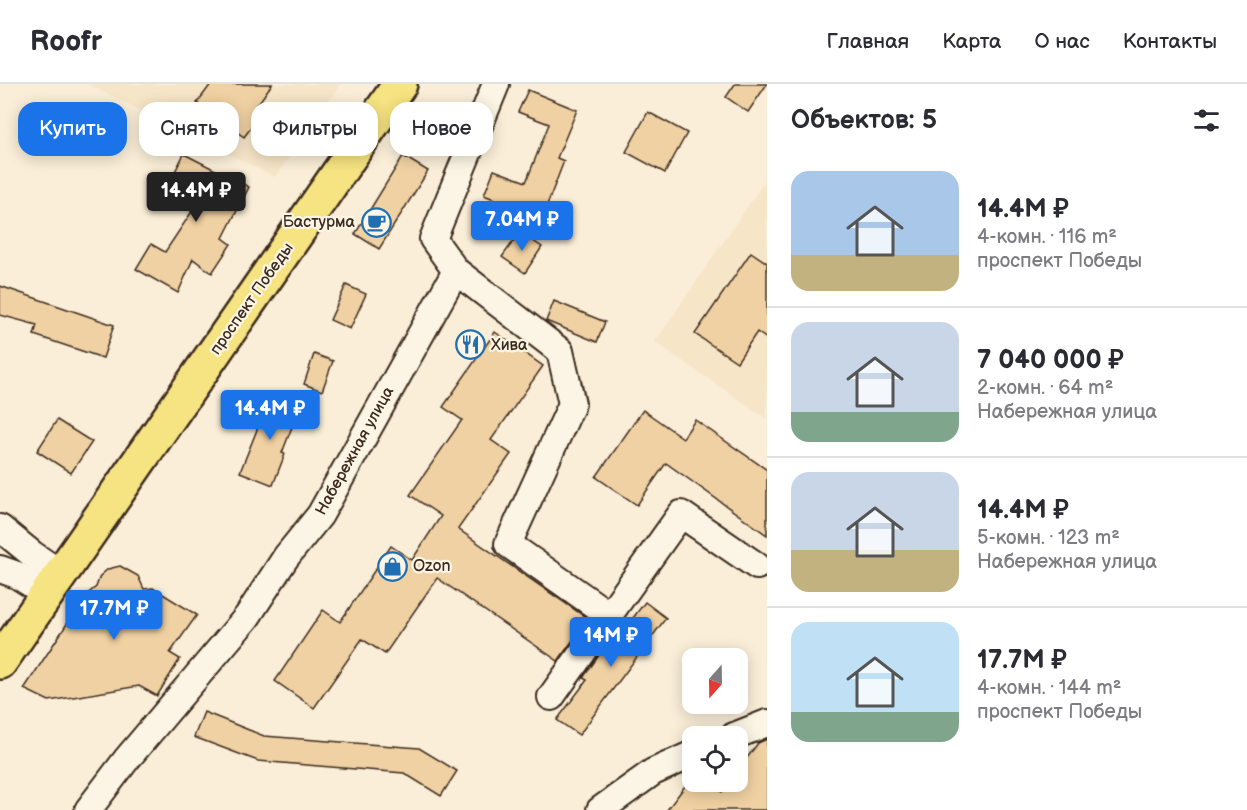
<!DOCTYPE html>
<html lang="ru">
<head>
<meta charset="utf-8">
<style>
  body { margin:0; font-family:"Balsamiq Sans",sans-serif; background:#f7f7f7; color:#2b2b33; height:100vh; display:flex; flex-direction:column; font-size:22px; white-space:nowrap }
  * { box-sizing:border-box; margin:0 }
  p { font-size:20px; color:#7c7c81 }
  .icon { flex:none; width:33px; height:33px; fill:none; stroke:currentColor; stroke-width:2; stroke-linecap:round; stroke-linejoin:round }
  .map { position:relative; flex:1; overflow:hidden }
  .details { display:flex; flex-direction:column; background:#fff; width:480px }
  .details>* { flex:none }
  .hud { position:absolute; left:18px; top:18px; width:570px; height:54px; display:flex; gap:12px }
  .needle { width:39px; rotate:200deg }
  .fabs { position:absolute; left:682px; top:564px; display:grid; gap:12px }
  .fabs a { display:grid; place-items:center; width:66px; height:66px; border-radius:12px; background:#fff; box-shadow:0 3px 15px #0003; font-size:30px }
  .price { position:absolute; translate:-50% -51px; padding:0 14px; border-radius:6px; background:#1a73e8; color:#fff; font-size:20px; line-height:39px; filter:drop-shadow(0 2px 3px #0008) }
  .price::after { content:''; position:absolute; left:50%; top:36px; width:18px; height:14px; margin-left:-9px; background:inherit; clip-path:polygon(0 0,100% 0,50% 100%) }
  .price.selected { background:#222; color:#fff }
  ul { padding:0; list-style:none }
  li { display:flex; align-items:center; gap:18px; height:150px; padding:0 24px }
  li+li { border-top:2px solid #e1e1e2 }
  li span { display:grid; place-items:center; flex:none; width:168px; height:120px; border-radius:18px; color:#555 }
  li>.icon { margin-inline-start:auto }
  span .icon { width:72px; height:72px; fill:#fffc; stroke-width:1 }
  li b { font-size:26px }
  h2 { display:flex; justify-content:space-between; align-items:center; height:72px; padding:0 24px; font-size:26px }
  .chip { padding:0 21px; border-radius:18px; background:#fff; box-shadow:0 3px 15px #0003; font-size:21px; line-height:54px }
  .chip.selected { background:#1a73e8; color:#fff }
  header { display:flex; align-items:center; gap:36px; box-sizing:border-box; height:84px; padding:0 30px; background:#fff; border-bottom:2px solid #e1e1e2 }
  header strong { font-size:28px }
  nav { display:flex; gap:33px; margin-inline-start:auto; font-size:21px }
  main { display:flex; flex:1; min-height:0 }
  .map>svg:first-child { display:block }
</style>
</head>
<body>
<header>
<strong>Roofr</strong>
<nav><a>Главная</a><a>Карта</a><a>О нас</a><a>Контакты</a></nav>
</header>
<main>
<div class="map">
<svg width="767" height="726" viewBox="0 0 767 726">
  <rect width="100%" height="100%" fill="#faeed8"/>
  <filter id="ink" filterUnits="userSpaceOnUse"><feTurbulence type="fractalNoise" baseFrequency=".0167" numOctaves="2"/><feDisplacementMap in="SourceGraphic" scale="12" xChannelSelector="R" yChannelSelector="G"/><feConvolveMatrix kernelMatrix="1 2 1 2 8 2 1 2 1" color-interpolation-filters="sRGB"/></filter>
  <g filter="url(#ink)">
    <!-- built -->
    <g fill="#f7e5c8">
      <path d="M87 0H341L275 93Z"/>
      <path d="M764 98 767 100V335L655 258Z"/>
    </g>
    <!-- building -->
    <g fill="#f0d1a3" stroke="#3b2a1e" stroke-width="1.5">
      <path d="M211 0H272L255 24 262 29 244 53 197 19Z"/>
      <path d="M735 0H767L748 28 726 13Z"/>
      <path d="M528 6 577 26 557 74 564 77 542 134 484 111 494 86 526 98 549 40 518 28Z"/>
      <path d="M648 28 687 49 665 89 626 68Z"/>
      <path d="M184 70 249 103 223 154 231 160 212 189 193 175 178 209 136 185 151 160 165 168 193 126 163 111Z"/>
      <path d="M403 72 428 87 379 165 355 150Z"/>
      <path d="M520 148 542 163 525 189 502 173Z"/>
      <path d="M751 168 767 179V255L757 248 737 278 695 250Z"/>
      <path d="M346 201 366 210 350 245 330 236Z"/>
      <path d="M0 202 114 241 103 274 34 251 37 241 0 231Z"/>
      <path d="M554 217 605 238 597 258 546 237Z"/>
      <path d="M495 248 543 282 491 356 511 370 458 445 588 535 558 577 437 494 385 570 362 555 314 624 275 597 323 526 340 538 391 462 412 476 441 432 410 411 462 336 443 323Z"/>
      <path d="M314 270 333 277 322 307 304 300Z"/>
      <path d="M271 311 300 322 282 369 285 370 273 401 240 388Z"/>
      <path d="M643 326 683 354 695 336 767 386V451L666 379 637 421 596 393Z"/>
      <path d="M57 336 92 358 71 389 37 367Z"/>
      <path d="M120 482 138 492 144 505 153 504 197 531 170 569 180 575 157 612 139 602 49 617 24 605 86 511 96 503 100 492 108 485Z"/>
      <path d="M645 518 666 534 579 651 557 636 587 596 583 594 613 551 618 554Z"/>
      <path d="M204 628 264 652 419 664 457 687 441 712 404 689 258 677 194 653Z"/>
      <path d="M767 655V726H667L688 698H708L722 708 729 698H738V686L758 659Z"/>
    </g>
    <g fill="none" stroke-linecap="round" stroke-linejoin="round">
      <defs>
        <g id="minor">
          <path d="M456 187 560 267 572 320 508 460 609 531 681 430 757 482"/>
          <path d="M0 444 32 470 61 490"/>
          <path d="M0 485 17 491 47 510"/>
          <path d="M551 613 609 531"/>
          <path d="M734 652 767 639"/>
          <path d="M88 726 126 676 247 533 286 473 320 431 456 187 433 155 496 0"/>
          <path d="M600 726 653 688 693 670"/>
        </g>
        <path id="major" d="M0 578 400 0"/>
      </defs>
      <!-- minor casing -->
      <use href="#minor" stroke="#3b2a1e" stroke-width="30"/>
      <!-- major casing -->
      <use href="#major" stroke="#3b2a1e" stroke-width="38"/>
      <!-- minor -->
      <use href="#minor" stroke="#fcf5e5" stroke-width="26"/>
      <!-- major -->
      <use href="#major" stroke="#f6e381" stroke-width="33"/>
    </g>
  </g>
  <!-- icons -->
  <defs>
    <symbol id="cafe-ring" viewBox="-11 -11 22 22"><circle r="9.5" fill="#fcf5e5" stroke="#1f6fb2" stroke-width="1.5"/><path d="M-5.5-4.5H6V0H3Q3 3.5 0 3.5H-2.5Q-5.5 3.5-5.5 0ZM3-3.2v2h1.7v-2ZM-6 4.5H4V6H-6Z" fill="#1f6fb2"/></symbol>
    <symbol id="restaurant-ring" viewBox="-11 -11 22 22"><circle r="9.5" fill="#fcf5e5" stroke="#1f6fb2" stroke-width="1.5"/><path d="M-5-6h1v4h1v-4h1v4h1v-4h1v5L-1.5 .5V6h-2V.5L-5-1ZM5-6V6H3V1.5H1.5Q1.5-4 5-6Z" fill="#1f6fb2"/></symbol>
    <symbol id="shop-ring" viewBox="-11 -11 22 22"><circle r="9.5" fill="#fcf5e5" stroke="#1f6fb2" stroke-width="1.5"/><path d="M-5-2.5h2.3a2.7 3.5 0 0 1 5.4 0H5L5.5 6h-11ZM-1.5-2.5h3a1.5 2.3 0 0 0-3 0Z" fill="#1f6fb2"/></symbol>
  </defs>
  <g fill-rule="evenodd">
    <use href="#cafe-ring" x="360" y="122" width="33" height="33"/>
    <use href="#restaurant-ring" x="454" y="244" width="33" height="33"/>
    <use href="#shop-ring" x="376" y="466" width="33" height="33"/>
  </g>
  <g text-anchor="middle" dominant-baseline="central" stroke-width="4.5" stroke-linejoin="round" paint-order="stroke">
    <!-- poi labels -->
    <g font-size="16" fill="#3b2a1e" stroke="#fcf5e5" text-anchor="start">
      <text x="355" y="138" text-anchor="end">Бастурма</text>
      <text x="491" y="261">Хива</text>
      <text x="413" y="482">Ozon</text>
    </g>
    <!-- street labels -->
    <g font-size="16" fill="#3b2a1e" stroke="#fcf5e5">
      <text transform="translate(252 215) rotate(-55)">проспект Победы</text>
      <text transform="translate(355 367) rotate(-61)">Набережная улица</text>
    </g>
  </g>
</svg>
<div class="fabs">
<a><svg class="needle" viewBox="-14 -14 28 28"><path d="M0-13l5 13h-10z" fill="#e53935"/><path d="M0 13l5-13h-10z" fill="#7c7c81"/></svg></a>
<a><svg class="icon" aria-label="locate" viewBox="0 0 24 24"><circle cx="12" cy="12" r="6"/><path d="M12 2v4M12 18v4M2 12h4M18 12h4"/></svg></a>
</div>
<b class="price selected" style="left:196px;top:139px">14.4M ₽</b>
<b class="price" style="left:522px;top:168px">7.04M ₽</b>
<b class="price" style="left:270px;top:357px">14.4M ₽</b>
<b class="price" style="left:114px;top:557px">17.7M ₽</b>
<b class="price" style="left:611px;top:584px">14M ₽</b>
<div class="hud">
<a class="chip selected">Купить</a>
<a class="chip">Снять</a>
<a class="chip">Фильтры</a>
<a class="chip">Новое</a>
</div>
</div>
<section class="details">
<h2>Объектов: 5<svg class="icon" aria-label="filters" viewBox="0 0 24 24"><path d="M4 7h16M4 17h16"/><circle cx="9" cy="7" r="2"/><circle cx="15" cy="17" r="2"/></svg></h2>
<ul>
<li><span style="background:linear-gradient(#a9c7e8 70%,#c2b280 0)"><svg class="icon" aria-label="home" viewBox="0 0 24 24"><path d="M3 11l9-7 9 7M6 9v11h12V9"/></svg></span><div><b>14.4M ₽</b><p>4-комн. · 116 m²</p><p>проспект Победы</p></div></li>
<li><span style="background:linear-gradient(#c9d6e8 75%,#7fa58c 0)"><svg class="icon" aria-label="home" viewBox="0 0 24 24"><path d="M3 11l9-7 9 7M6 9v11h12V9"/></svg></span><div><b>7 040 000 ₽</b><p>2-комн. · 64 m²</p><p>Набережная улица</p></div></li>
<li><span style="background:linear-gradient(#c9d6e8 65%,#c2b280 0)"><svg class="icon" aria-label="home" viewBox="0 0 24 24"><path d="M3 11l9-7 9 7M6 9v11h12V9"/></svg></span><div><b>14.4M ₽</b><p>5-комн. · 123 m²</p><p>Набережная улица</p></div></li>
<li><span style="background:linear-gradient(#bfe0f5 75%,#7fa58c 0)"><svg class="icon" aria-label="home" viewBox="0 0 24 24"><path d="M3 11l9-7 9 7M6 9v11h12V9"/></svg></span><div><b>17.7M ₽</b><p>4-комн. · 144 m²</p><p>проспект Победы</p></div></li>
</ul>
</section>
</main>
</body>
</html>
